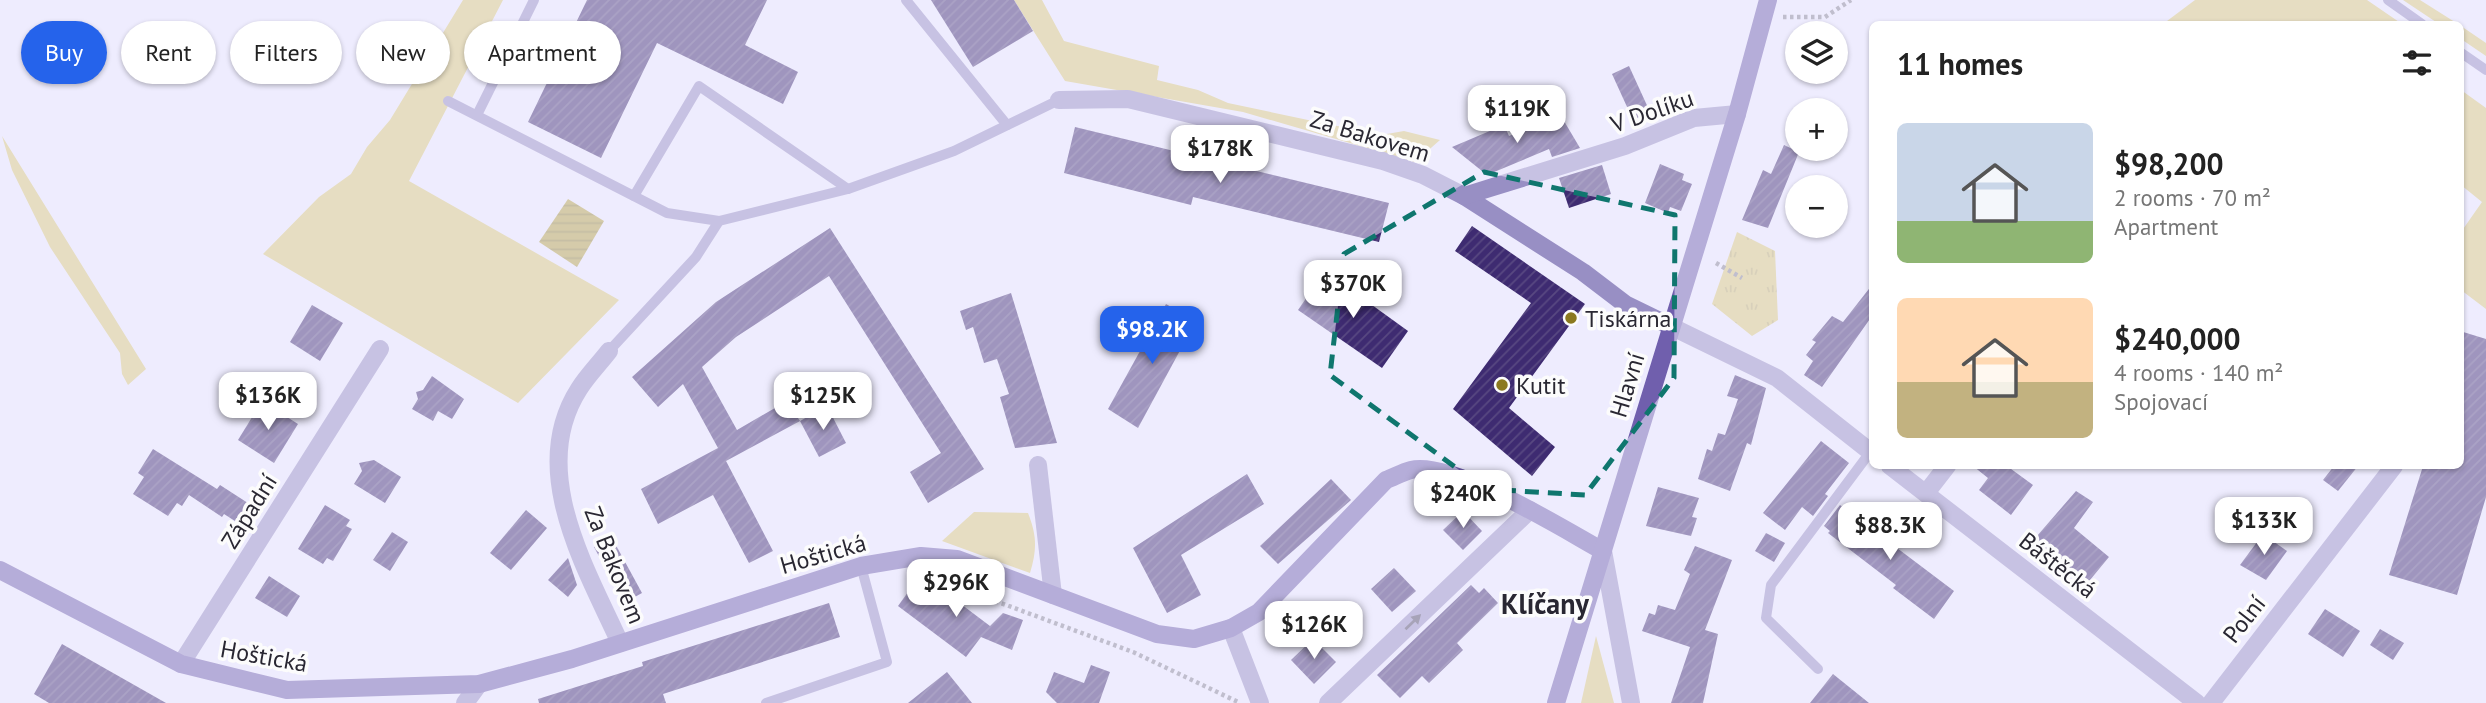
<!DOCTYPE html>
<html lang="en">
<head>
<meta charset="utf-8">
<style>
  body { margin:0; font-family:"PT Sans",sans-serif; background:#f2f2f2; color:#222; height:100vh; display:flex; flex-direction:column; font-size:26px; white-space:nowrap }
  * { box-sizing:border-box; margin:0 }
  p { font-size:23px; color:#767676 }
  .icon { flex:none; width:38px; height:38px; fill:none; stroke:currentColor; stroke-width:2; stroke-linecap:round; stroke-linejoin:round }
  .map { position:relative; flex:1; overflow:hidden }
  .sheet { position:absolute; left:1869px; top:21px; width:595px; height:448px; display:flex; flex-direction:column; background:#fff; border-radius:10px; box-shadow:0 2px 5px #0004 }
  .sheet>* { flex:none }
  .hud { position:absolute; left:21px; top:21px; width:665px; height:63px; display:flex; gap:14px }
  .tools { position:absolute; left:1785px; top:21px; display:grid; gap:14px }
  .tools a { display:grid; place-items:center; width:63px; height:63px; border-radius:50%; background:#fff; box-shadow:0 2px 5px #0004; font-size:35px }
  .price { position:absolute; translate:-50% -60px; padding:0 16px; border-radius:14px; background:#fff; color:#222; font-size:23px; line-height:46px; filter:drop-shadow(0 2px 4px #0008) }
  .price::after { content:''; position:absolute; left:50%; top:42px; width:21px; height:16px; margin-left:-10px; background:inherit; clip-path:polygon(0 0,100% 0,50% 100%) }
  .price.on { background:#2563eb; color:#fff }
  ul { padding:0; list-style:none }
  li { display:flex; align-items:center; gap:21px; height:175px; padding:0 28px }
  li span { display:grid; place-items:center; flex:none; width:196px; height:140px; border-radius:10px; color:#555 }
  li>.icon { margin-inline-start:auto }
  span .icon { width:84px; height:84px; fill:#fffc; stroke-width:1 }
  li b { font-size:30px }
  h2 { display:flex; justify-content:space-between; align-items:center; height:84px; padding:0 28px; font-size:30px }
  .tag { padding:0 24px; border-radius:32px; background:#fff; box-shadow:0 2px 5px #0004; font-size:24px; line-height:63px }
  .tag.on { background:#2563eb; color:#fff }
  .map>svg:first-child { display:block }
</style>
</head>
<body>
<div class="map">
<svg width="2486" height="703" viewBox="0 0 2486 703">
  <defs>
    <pattern id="park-tufts" width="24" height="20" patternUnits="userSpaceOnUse" patternTransform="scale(1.75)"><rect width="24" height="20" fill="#dbca7a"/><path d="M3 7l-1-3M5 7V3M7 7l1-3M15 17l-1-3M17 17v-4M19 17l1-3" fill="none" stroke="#bcae6a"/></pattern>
    <pattern id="water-rules" width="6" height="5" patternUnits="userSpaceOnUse" patternTransform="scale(1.75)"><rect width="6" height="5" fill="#b6a345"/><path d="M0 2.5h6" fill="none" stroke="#94853a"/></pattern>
    <pattern id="building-hatch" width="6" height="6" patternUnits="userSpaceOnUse" patternTransform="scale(1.75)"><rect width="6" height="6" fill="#3e2b71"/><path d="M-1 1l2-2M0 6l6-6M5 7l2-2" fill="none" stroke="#584881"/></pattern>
  </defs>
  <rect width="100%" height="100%" fill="#eeecfe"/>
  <!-- green -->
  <g fill="#dbca7a">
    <path d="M463 0H503L409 181 619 300 518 403 263 254 319 197 351 174 367 147 390 120Z"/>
    <path d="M1014 0H1042L1064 41 1159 66 1157 80 1198 90 1228 103 1308 120 1381 135 1404 131 1440 140 1415 162 1243 112 1065 81Z"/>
    <path d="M2195 0H2367L2402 24H2163Z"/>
    <path d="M2403 0H2420L2458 24H2439Z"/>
    <path d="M2461 26 2486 43V56L2461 39Z"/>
    <path d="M2461 90 2486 108V309L2461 290V232L2482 202 2461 185Z"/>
    <path d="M2 136 146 369 128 385 122 374 120 353 50 247 12 170Z"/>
    <path d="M974 512 1028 513C1037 536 1037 550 1030 573L942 541Z"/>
    <path d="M1596 636 1614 703H1581Z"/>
  </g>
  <!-- park -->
  <path fill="url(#park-tufts)" d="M1737 232 1775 251 1778 320 1752 336 1712 304Z"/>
  <!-- water -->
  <path fill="url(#water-rules)" d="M568 199 604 221 577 267 539 242Z"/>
  <!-- building -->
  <g fill="url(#building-hatch)">
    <path d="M587 0H767L745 45 798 72 783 104 657 43 601 158 528 122Z"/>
    <path d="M931 0H1014L1033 31 973 67Z"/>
    <path d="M1629 66 1650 112 1633 120 1612 74Z"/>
    <path d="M1561 116 1580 148 1552 157 1549 149 1487 175 1452 147 1504 125 1509 136Z"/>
    <path d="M1075 127 1389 203 1379 242 1193 197 1191 205 1064 173Z"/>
    <path d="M1784 145 1799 152 1768 228 1742 220 1763 170 1771 174Z"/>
    <path d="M1660 164 1684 174 1682 180 1692 184 1681 211 1670 207 1668 213 1645 203Z"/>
    <path d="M1602 165 1611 194 1569 208 1559 178Z"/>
    <path d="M1472 226 1585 304 1509 408 1555 447 1532 476 1453 409 1531 303 1455 251Z"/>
    <path d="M830 228 984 469 928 503 910 472 941 453 829 276 736 337 702 367 737 430 787 401 800 421 726 461 773 551 749 563 713 495 658 524 641 489 718 448 683 384 658 407 632 377 716 302Z"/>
    <path d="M1325 271 1408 331 1382 368 1298 310Z"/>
    <path d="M1872 285V316L1822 387 1804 375 1813 361 1806 355 1816 342 1812 340 1832 316 1843 322Z"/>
    <path d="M1011 293 1057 443 1015 448 1000 397 1009 394 997 359 984 363 973 327 966 330 960 311Z"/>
    <path d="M1166 304 1196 321 1138 428 1108 409Z"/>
    <path d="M312 305 343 323 320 361 290 342Z"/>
    <path d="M2460 331 2486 339V497L2457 595 2389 575 2423 466H2460Z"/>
    <path d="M1735 375 1766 388 1751 445 1747 443 1730 491 1698 479 1707 449 1712 451 1718 433 1725 435 1738 399 1727 396Z"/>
    <path d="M432 376 464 399 452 419 438 411 433 421 412 409 418 399 416 392 423 390Z"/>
    <path d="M262 401 298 424 274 463 238 440Z"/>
    <path d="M827 406 846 443 819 457 800 421Z"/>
    <path d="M1821 441 1849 463 1825 494 1828 496 1813 516 1802 507 1785 530 1763 513Z"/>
    <path d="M153 449 217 489 220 485 251 505 238 523 224 514 222 517 189 495 182 506 177 503 168 516 133 494 144 477 138 473Z"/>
    <path d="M374 460 401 477 385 503 354 484 362 471 359 463Z"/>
    <path d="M1973 466H2007L2033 485 2011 515 1979 490 1988 478Z"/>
    <path d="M2334 466H2358L2338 491 2323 480Z"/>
    <path d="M1247 474 1264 504 1181 555 1201 595 1167 613 1133 548Z"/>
    <path d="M1331 479 1351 500 1278 564 1260 546Z"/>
    <path d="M1658 487 1699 498 1692 517 1697 518 1691 536 1646 526Z"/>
    <path d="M2076 491 2093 502 2074 528 2109 557 2085 586 2037 543V536Z"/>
    <path d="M325 505 350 520 346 526 352 529 333 561 327 558 323 564 298 549Z"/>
    <path d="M1840 505 1954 591 1934 619 1893 588 1896 585 1828 533 1830 531 1824 526Z"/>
    <path d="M2254 508 2271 520 2256 541 2237 528Z"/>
    <path d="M526 510 547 528 511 570 490 553Z"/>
    <path d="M1463 511 1482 531 1463 550 1443 530Z"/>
    <path d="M392 532 408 542 390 571 373 560Z"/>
    <path d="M1766 533 1785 543 1774 562 1755 551Z"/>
    <path d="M2263 534 2287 551 2266 580 2240 565Z"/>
    <path d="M612 538 642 593 624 603 594 547Z"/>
    <path d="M1695 546 1732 560 1705 630 1718 634 1703 703H1671L1690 647 1642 631 1649 613 1655 615 1658 605 1675 610 1690 574 1684 570Z"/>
    <path d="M568 558 577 585 568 597 548 580Z"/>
    <path d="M1394 568 1416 591 1392 612 1371 589Z"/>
    <path d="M921 574 990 626 1003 613 1023 620 1012 650 981 637 966 657 898 606Z"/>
    <path d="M269 576 300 596 287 617 255 598Z"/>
    <path d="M1471 585 1479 593 1484 588 1498 603 1457 643 1463 650 1429 683 1422 676 1400 698 1377 675Z"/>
    <path d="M829 603 840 637 663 694 666 703H539L538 699 643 666 642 662Z"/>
    <path d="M2325 609 2360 631 2343 657 2308 634Z"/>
    <path d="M2380 629 2404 643 2393 660 2370 645Z"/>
    <path d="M1313 639 1336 662 1314 684 1291 660Z"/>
    <path d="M62 644 166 703H49L34 694Z"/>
    <path d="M1091 665 1110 672 1099 703H1057L1046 692 1054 672 1084 683Z"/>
    <path d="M947 672 972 703H908Z"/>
    <path d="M1833 674 1869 703H1810Z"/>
  </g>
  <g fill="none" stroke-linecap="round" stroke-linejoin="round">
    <!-- path -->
    <g stroke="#888694" stroke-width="4.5" stroke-dasharray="3.5 3.5" stroke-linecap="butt">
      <path d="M1783 17H1825L1851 0"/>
      <path d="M1716 263 1742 278"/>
      <path d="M936 579 1133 652 1238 702"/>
    </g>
    <!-- lane -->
    <g stroke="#988fc4" stroke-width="10">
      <path d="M906 0 1007 125"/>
      <path d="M2388 0 2422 24"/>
      <path d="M2460 52 2486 70"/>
      <path d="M448 101 667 213 719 221"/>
      <path d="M477 115 534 0"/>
      <path d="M634 196 699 86 848 189"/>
      <path d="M609 351 696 257 719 221 848 189 954 151 1059 100"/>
      <path d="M1818 669 1766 618 1771 585 1871 451"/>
      <path d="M766 703 887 662 861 566"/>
    </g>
    <!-- street -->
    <g stroke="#988fc4" stroke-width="18">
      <path d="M1059 100 1128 99 1383 161 1423 175 1464 196 1583 272 1625 304 1777 378 1872 453"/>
      <path d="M1464 196 1625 146 1694 118 1737 114"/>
      <path d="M609 351C599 364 587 376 579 389 527 470 586 568 620 643"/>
      <path d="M1038 465 1053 595"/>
      <path d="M1890 466 2197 703"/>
      <path d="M1926 493 1947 466"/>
      <path d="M1603 551 1631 703"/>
      <path d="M1231 628 1260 703"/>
      <path d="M181 664 380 349"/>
      <path d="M465 703 479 684"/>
      <path d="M1328 703 1530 510"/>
      <path d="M2211 703 2394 466"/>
    </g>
    <!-- secondary -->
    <g stroke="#705fad" stroke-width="18">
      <path d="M0 570 181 664 287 690 479 684 572 659 861 566 921 556 957 559 1157 634 1194 639 1231 628 1259 612 1386 480C1394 477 1403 472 1411 470 1453 460 1563 529 1603 551"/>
      <path d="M1556 703 1737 114 1768 0"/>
    </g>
  </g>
  <!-- one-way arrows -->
  <defs><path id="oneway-solid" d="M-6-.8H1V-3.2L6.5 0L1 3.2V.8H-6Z" transform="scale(1.75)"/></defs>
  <use fill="#504b65" href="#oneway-solid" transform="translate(1413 622) rotate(-44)"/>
  <!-- marked area -->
  <path d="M0 0H2486V703H0ZM1484 172 1675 215 1674 378 1585 495 1485 489 1330 375 1344 254Z" fill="#eeecfe" fill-opacity=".55" fill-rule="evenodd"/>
  <path fill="none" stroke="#0f766e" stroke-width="5" stroke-dasharray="14 9" stroke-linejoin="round" d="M1484 172 1675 215 1674 378 1585 495 1485 489 1330 375 1344 254Z"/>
  <!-- markers -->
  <g fill="#8b791f" stroke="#fcfcfc" stroke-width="2.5">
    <circle cx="1571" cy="318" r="7"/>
    <circle cx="1502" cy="385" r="7"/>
  </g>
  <g text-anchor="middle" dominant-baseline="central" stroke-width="7" stroke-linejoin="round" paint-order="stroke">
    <!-- street labels -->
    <g font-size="24" fill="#292732" stroke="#fcfcfc">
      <text transform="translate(1652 111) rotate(-19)">V Dolíku</text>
      <text transform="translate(1370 136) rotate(17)">Za Bakovem</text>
      <text transform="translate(1627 385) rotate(-73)">Hlavní</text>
      <text transform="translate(249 511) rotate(-58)">Západní</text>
      <text transform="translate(823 554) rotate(-16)">Hoštická</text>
      <text transform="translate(615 565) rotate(68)">Za Bakovem</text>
      <text transform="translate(2058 565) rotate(38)">Báštěcká</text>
      <text transform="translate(2244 619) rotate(-52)">Polní</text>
      <text transform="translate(264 656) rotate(10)">Hoštická</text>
    </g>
    <!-- poi labels -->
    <g font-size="24" fill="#292732" stroke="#fcfcfc" text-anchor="start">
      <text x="1585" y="318">Tiskárna</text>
      <text x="1516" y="385">Kutit</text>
    </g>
    <!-- quarter labels -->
    <g font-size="28" font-weight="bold" fill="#292732" stroke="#fcfcfc">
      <text x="1545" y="603">Klíčany</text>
    </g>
  </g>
</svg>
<div class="tools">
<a><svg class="icon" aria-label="layers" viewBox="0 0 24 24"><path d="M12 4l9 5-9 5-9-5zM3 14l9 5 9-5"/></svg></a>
<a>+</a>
<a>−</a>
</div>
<b class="price" style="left:1517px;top:145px">$119K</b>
<b class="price" style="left:1220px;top:185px">$178K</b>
<b class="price" style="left:1353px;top:320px">$370K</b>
<b class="price on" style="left:1152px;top:366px">$98.2K</b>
<b class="price" style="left:268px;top:432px">$136K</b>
<b class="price" style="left:823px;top:432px">$125K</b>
<b class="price" style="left:1463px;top:530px">$240K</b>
<b class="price" style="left:2264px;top:557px">$133K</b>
<b class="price" style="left:1890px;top:562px">$88.3K</b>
<b class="price" style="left:956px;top:619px">$296K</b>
<b class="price" style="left:1314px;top:661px">$126K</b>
<div class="hud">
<a class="tag on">Buy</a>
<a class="tag">Rent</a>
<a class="tag">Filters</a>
<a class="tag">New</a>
<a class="tag">Apartment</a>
</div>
<section class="sheet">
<h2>11 homes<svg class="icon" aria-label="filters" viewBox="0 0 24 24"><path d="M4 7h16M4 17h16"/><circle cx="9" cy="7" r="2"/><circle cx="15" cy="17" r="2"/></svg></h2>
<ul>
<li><span style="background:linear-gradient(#c9d6e8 70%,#8fb573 0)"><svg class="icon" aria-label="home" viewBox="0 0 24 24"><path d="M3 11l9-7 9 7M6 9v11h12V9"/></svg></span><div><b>$98,200</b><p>2 rooms · 70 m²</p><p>Apartment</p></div></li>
<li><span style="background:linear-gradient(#ffd9b3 60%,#c2b280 0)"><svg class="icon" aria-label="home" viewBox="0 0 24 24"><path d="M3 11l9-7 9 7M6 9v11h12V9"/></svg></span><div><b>$240,000</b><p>4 rooms · 140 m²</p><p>Spojovací</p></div></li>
</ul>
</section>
</div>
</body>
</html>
